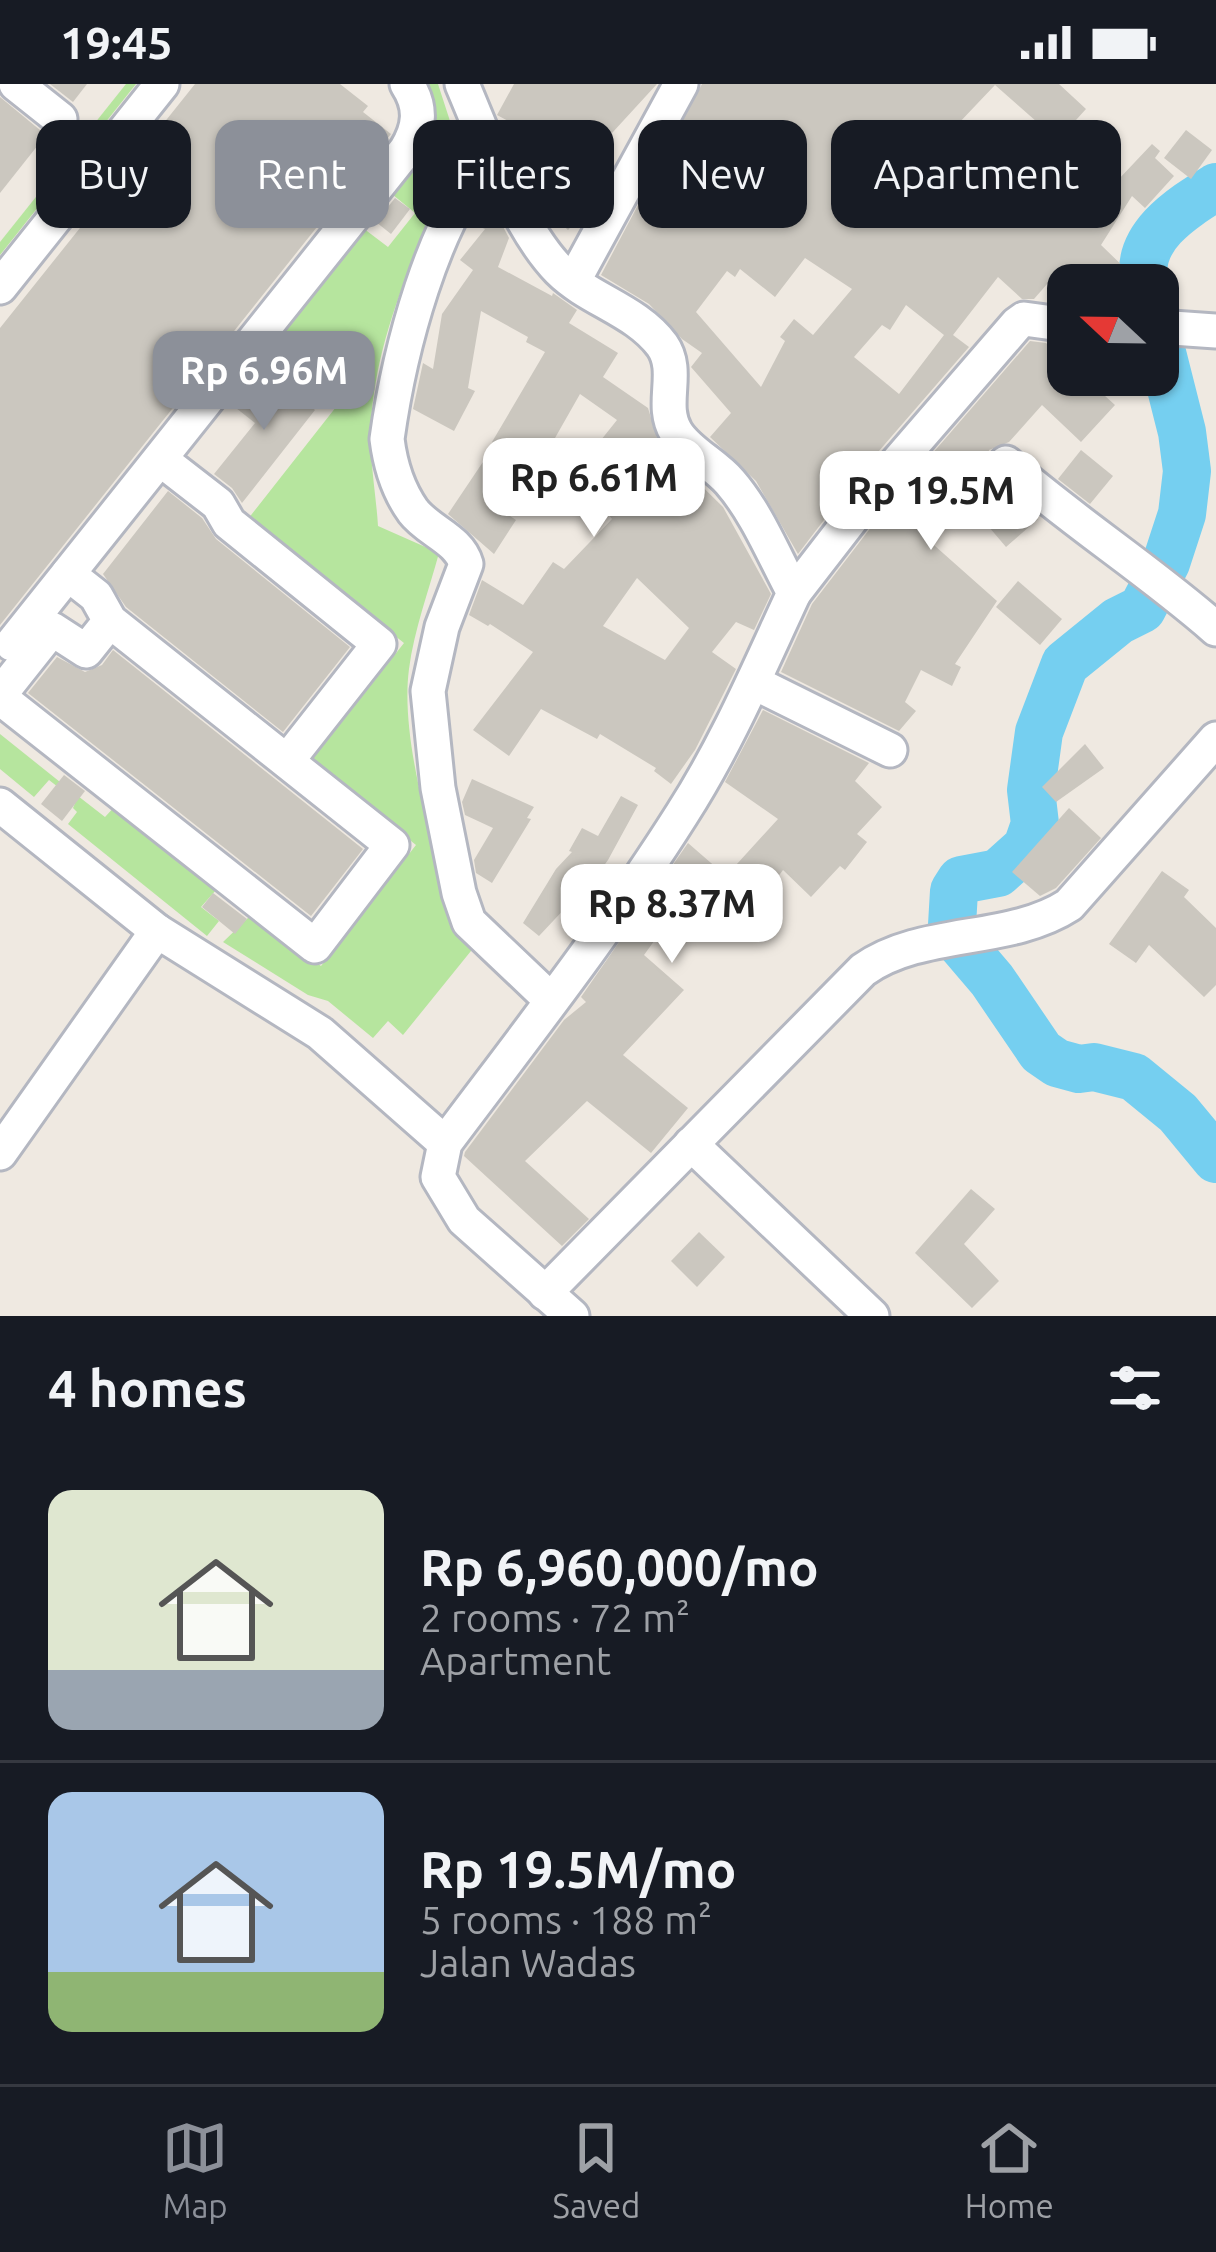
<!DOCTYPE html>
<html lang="en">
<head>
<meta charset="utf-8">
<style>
  body { margin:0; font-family:Ubuntu,sans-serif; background:#20242c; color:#f1f3f6; height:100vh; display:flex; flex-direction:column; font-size:45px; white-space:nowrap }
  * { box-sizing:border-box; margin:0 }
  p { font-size:39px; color:#9ea1a6 }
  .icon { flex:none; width:66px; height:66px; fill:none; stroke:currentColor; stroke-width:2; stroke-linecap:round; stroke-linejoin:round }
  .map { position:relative; height:1232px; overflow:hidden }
  .details { display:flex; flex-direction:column; background:#171b24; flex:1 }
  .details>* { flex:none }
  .hud { position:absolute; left:36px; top:36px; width:1146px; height:108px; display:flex; gap:24px }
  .needle { width:78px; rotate:292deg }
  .buttons { position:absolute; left:1047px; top:180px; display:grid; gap:24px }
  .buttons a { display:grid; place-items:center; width:132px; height:132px; border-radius:24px; background:#171b24; box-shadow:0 3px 9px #0004; font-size:60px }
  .price { position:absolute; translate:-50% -102px; padding:0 27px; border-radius:24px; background:#fff; color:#222; font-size:39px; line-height:78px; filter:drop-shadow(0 3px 6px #0008) }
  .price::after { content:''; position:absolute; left:50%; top:72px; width:36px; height:27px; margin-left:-18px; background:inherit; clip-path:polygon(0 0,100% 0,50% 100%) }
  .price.on { background:#8c9099; color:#fff }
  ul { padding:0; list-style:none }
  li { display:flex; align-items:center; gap:36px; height:300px; padding:0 48px }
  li+li { border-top:3px solid #363941 }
  li span { display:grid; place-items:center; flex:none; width:336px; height:240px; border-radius:24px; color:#555 }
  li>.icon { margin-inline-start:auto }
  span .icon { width:144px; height:144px; fill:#fffc; stroke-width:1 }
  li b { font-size:51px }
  h2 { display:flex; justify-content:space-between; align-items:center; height:144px; padding:0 48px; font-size:51px }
  .chip { padding:0 42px; border-radius:24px; background:#171b24; box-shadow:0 3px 9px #0004; font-size:42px; line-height:108px }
  .chip.on { background:#8c9099; color:#fff }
  .status { display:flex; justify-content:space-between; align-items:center; height:84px; padding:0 60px; background:#171b24; direction:ltr }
  .status svg { height:33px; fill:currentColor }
  .tab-bar { display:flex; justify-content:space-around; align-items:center; height:168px; border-top:3px solid #363941; background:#171b24; font-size:33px; color:#9ea1a6 }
  .tab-bar a { display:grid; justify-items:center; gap:6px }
  .tab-bar .on { color:#8c9099 }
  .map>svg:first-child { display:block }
</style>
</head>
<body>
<div class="status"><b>19:45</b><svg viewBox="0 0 49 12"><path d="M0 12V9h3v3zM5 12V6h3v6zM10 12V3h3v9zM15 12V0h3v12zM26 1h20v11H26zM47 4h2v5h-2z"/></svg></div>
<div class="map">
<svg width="1216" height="1232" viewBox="0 0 1216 1232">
  <rect width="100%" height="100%" fill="#efe9e1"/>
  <!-- green -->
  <g fill="#b6e59e">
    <path d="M126 0H136L0 171V158Z"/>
    <path d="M421 0H438L461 71C421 155 376 246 371 341 369 374 376 409 378 442L439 469C429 506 414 546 409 585 399 661 438 774 457 848L475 862 403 951 388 937 373 954 328 917 308 911 223 858 249 833 216 806 201 823 219 837 207 852 68 740 77 728 73 724 78 712 105 733 117 720 321 882 416 761 311 677 404 559 248 435 336 323 262 264 359 141 388 163 415 129 387 106Z"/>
    <path d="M0 650 70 706 67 710 49 696 34 713 0 685Z"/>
  </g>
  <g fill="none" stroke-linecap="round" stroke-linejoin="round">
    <!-- river -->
    <g stroke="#75cff0" stroke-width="48">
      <path d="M1145 201C1133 154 1182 124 1216 103"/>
      <path d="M1158 253 1182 348 1187 387 1182 430 1166 479 1142 525 1118 537 1065 580 1039 648 1031 706 1035 740 1027 763 998 789 961 796 954 807 952 841 963 862 992 896 1041 968 1057 979 1079 985 1094 983 1134 993 1178 1029 1216 1075"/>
    </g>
  </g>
  <!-- building -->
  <g fill="#cbc7bf" fill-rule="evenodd">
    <path d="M50 0H87L73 18Z"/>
    <path d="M195 0H340L368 22 363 28 391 50 0 541V244Z"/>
    <path d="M514 0H657L568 97 592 120 568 146 539 119 558 99 517 76 530 49 497 31Z"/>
    <path d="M702 0H1059L1086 25 1066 47 1117 97 1152 60 1160 67 1155 74 1174 92 1145 124 1132 112 1101 161 1131 190 1120 201H1068V218L1048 199 1034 215H1022L998 193 953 251 969 263 859 390 798 470 756 397 710 353 731 329 691 283 702 269 682 255 649 220 601 191ZM995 1 1037 38 1010 68 999 58 958 106 920 80ZM805 174 852 205 813 251 794 235 780 253 785 257 761 303 696 228 727 187 735 193 740 185 775 213ZM906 221 944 251 899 310 854 273 882 241 890 246Z"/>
    <path d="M0 13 46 51 0 109Z"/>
    <path d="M1186 46 1212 66 1191 95 1164 74Z"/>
    <path d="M395 114 410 125 391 150 376 138Z"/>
    <path d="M485 116 490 118 509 154 498 183 552 212 553 209 577 226 569 239 618 269 603 293 648 324 659 360 723 423 771 510 754 546 736 538 712 568 736 585 695 666 671 700 654 687 656 684 600 650 597 655 541 625 509 672 473 646 533 568 490 540 488 542 469 531 482 496 523 521 553 478 564 485 612 435 588 403 608 386 589 371 617 336 580 310 555 354 560 357 510 432 516 436 494 470 448 430 495 360 492 358 545 268 526 258 528 253 481 227 468 304 475 307 454 347 413 325 423 279 433 285 442 230 473 186 460 176 485 145 475 141ZM637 494 689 544 665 576 603 542Z"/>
    <path d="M1030 257 1046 259 1068 277V291H1082L1115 321 1081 358 1042 321 1009 358 989 366 986 385 992 394 1038 435 1006 463 960 409 950 421 943 415 917 446 997 517 955 580 961 583 952 602 921 586 905 618 916 627 899 647 781 588 812 520 892 416Z"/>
    <path d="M265 286 315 326 242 419 232 404 214 390 255 339 236 324Z"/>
    <path d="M1081 366 1113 392 1090 420 1058 395Z"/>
    <path d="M168 407 202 434 216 455 350 563 283 648 126 523 103 490Z"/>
    <path d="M1018 497 1062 535 1040 561 996 523Z"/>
    <path d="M113 566 363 765 311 832 28 609 57 573 85 588 102 581Z"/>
    <path d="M763 626 869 679 855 697 882 723 857 750 867 758 845 786 840 782 811 813 783 786 762 814 751 805 728 832 694 802 644 871 684 906 623 971 688 1024 651 1069 587 1017 525 1077 589 1135 562 1162 464 1072 465 1068 564 936 586 918 581 913 688 759 726 792 778 735 725 698Z"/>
    <path d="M1085 660 1104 684 1056 718 1042 703Z"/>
    <path d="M64 691 85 707 62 737 41 720Z"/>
    <path d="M472 695 534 723 527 734 531 735 492 799 476 789 474 776 493 744 465 731 462 718Z"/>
    <path d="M621 712 638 721 608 776 587 805 585 803 539 852 523 839 556 785 572 768 569 767 582 744 598 752Z"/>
    <path d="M1069 724 1101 754 1056 804 1040 812 1012 788Z"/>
    <path d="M1162 787 1189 806 1184 813 1216 844V901L1204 913 1149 861 1136 879 1109 860Z"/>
    <path d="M213 809 247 835 235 850 202 823Z"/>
    <path d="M971 1105 995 1125 964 1160 999 1197 972 1224 915 1169Z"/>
    <path d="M699 1148 725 1173 697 1203 671 1177Z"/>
  </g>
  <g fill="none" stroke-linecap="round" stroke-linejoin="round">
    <defs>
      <g id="minor">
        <path d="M16 0 60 35"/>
        <path d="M462 0C486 56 517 143 559 186 589 216 636 226 662 261 681 288 659 320 676 348 688 368 715 380 730 398 757 429 774 472 794 509 759 584 727 660 682 730 610 844 526 951 445 1059L438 1093 464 1136 572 1232"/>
        <path d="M492 71C432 135 399 269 387 355 390 379 398 406 413 427 428 447 459 455 466 480L442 543 428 607 438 704 459 809 469 838 551 916"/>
        <path d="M574 196 681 0"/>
        <path d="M0 203 162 0"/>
        <path d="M1158 243 1216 247"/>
        <path d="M160 375 218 420 229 439 379 560 287 677"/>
        <path d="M1006 379C1073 438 1149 486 1216 545"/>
        <path d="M68 490 96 512 110 537 392 761 315 862 3 616 2 608 52 545 86 567 110 537"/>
        <path d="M794 509 876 403 1017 240 1024 235 1068 241"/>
        <path d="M12 560 406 66C420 43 422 23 407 0"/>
        <path d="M755 599 890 666"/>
        <path d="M0 721 157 847"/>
        <path d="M691 1060 872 1232"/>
        <path d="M0 1069 157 847 320 949 445 1059"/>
        <path d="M545 1209 863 886C922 844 1009 860 1069 821L1216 655"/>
      </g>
    </defs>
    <!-- minor casing -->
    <use href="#minor" stroke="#b4b7c1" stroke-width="39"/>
    <!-- minor -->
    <use href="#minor" stroke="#fff" stroke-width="33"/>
  </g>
</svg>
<div class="buttons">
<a><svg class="needle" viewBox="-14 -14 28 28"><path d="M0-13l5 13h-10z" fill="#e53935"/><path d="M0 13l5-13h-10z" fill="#9ea1a6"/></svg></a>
</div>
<b class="price on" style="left:264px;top:349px">Rp 6.96M</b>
<b class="price" style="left:594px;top:456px">Rp 6.61M</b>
<b class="price" style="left:931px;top:469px">Rp 19.5M</b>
<b class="price" style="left:672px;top:882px">Rp 8.37M</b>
<div class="hud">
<a class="chip">Buy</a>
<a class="chip on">Rent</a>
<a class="chip">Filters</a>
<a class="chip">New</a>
<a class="chip">Apartment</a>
</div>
</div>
<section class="details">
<h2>4 homes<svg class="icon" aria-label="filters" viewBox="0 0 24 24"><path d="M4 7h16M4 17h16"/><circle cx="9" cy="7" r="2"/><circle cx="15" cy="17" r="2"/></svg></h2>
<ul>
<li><span style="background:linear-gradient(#dfe7d0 75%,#9aa5b1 0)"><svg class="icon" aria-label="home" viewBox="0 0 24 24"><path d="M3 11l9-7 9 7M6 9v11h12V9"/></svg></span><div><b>Rp 6,960,000/mo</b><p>2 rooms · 72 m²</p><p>Apartment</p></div></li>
<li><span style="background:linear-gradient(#a9c7e8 75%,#8fb573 0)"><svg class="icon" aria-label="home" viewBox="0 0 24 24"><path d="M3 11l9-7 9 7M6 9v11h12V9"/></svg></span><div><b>Rp 19.5M/mo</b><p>5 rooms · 188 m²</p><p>Jalan Wadas</p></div></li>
</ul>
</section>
<nav class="tab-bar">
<a class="on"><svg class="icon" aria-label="map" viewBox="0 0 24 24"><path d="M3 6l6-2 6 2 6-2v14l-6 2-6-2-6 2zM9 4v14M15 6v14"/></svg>Map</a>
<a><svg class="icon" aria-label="saved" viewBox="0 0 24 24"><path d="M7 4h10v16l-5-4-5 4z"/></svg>Saved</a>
<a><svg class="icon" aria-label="home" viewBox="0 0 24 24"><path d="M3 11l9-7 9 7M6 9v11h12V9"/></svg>Home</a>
</nav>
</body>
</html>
